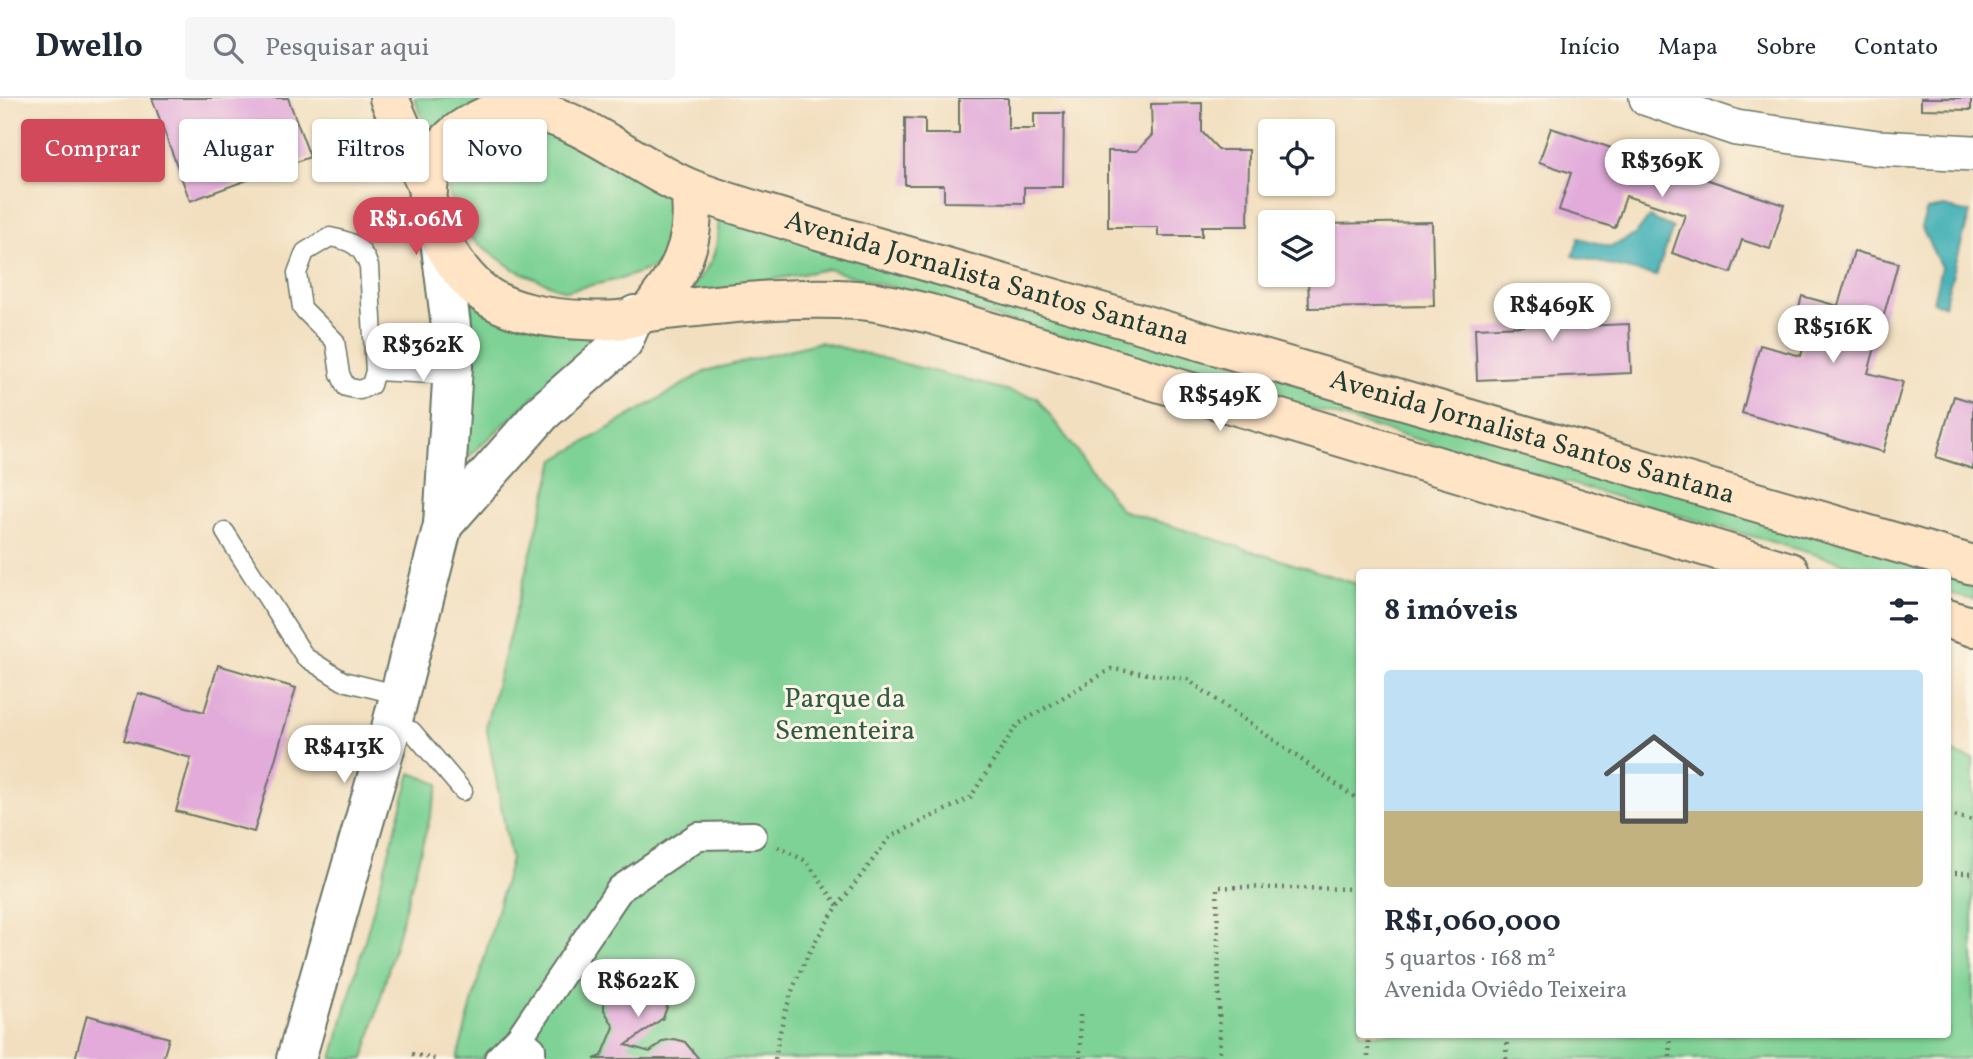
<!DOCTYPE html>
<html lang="pt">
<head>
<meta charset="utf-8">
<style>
  body { margin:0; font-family:Vollkorn,serif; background:#f6f6f7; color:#1f2937; height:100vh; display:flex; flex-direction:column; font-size:26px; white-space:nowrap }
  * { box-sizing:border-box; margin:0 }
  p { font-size:23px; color:#747a83 }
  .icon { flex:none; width:38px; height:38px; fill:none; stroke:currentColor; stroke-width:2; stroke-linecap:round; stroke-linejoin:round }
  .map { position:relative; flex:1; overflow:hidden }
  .drawer { position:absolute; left:1356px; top:471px; width:595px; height:469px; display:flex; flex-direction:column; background:#fff; border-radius:7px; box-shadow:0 2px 5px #0004 }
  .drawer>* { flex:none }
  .guide { position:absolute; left:21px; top:21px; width:665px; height:63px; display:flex; gap:14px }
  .controls { position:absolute; left:1258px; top:21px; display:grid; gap:14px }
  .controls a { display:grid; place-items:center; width:77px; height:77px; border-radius:7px; background:#fff; box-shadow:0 2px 5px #0004; font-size:35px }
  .price { position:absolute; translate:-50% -60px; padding:0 16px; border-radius:24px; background:#fff; color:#222; font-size:23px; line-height:46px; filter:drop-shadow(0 2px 4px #0008) }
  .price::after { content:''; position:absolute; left:50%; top:42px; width:21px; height:16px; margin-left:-10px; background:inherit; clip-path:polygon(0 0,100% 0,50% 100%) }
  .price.active { background:#d1495b; color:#fff }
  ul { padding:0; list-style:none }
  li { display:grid; align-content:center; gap:14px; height:371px; padding:0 28px }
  li span { display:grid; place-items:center; height:217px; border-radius:7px; color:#555 }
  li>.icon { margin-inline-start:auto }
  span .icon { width:126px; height:126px; fill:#fffc; stroke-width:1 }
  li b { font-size:30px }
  h2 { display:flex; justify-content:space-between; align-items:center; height:84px; padding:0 28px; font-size:30px }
  .pill { padding:0 24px; border-radius:7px; background:#fff; box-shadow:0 2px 5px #0004; font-size:24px; line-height:63px }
  .pill.active { background:#d1495b; color:#fff }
  header { display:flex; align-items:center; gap:42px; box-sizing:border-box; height:98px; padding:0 35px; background:#fff; border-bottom:2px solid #e0e1e3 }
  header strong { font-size:33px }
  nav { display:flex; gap:38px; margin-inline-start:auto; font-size:24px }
  .search { width:490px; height:63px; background:#f6f6f7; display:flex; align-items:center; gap:18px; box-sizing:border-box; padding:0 24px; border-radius:7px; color:#747a83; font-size:26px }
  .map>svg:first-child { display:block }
</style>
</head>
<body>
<header>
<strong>Dwello</strong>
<div class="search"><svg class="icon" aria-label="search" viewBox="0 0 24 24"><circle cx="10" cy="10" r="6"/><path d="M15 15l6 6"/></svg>Pesquisar aqui</div>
<nav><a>Início</a><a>Mapa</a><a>Sobre</a><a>Contato</a></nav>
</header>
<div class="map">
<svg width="1973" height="961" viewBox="0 0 1973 961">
  <rect width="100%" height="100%" fill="#fcf5e5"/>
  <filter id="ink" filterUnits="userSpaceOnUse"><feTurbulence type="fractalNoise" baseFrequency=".0143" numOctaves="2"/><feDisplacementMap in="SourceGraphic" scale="14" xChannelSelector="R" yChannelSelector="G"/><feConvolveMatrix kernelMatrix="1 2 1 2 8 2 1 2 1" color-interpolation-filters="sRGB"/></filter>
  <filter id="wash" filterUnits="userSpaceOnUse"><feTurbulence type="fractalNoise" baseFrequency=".00686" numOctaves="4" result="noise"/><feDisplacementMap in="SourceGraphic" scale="28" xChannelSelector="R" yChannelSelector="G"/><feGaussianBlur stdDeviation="1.57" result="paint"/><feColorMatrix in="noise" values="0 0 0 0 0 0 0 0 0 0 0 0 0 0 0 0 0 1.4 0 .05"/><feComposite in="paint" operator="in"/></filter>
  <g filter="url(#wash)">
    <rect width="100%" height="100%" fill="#f2dfc0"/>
    <!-- green -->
    <g fill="#7ed295" stroke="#4e8864" stroke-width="2">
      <path d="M414 0H493L429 36Z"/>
      <path d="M517 22 557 37 665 90 678 109 671 146 656 169 620 181 565 193 513 171 471 140 448 95 454 61 467 42Z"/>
      <path d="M719 112 1973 481V502L1948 495V474H1876L828 171 681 199C714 167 718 158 719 112Z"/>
      <path d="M471 195 608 231 465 362 472 276Z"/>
      <path d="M820 244 1037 300 1121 412 1360 487V936H1948V654L1973 661V961H457L511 761 486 627 555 362 706 273Z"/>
      <path d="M411 675 439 686 364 961H332Z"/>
    </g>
    <!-- water -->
    <g fill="#3daeb5" stroke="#2e7674" stroke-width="2">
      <path d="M1944 109 1970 115 1944 207 1933 204 1941 169 1921 129 1927 112Z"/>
      <path d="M1649 119 1673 130 1656 178 1573 158 1579 140 1611 149 1636 136Z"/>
    </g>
    <g id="blocks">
      <!-- building -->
      <g fill="#e2abda">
        <path d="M152 0H288L310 59 190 103Z"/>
        <path d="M959 0H1008V31H1034V15H1064L1063 89H1024V105L944 104V87H905V20L925 21V36H959Z"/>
        <path d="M1921 0H1971V12L1921 11Z"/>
        <path d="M1202 5V34L1219 52H1249L1248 128H1202V138H1158V129H1108V53H1137L1152 37 1151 6Z"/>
        <path d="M1551 30 1784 107 1770 151 1742 142 1731 175 1672 155 1685 117 1626 98 1615 130 1559 112 1571 75 1539 64Z"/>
        <path d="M1432 124 1434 208 1309 210 1308 177H1323V126Z"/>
        <path d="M1854 153 1898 165 1868 275 1903 284 1883 354 1742 315 1760 247 1801 258 1806 239 1792 235 1802 198 1838 208Z"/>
        <path d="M1580 193 1582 228 1629 226 1631 275 1477 282 1475 230 1524 228 1522 196Z"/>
        <path d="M1954 298 1973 304V371L1936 359Z"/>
        <path d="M218 567 296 590 254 734 176 713 191 660 124 642 138 595 204 614Z"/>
        <path d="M637 875 660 886 667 896V909L663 920 626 947 650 954 663 943 674 941 685 944 699 961H594L602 958 614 929 604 912V893L620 877Z"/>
        <path d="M87 917 169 940 163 961H75Z"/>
      </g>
    </g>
  </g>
  <g filter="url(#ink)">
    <use href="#blocks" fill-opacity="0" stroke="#697665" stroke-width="2"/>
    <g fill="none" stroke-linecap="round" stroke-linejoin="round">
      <defs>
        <g id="service">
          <path d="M330 139C351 143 362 147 369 169L375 273 371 287 360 292 346 289 340 276 335 243 302 210 297 175 305 154Z"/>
          <path d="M375 273 453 277"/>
          <path d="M225 434 305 559 343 583 400 597"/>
          <path d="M391 630 412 633 463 693"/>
        </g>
        <g id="pedestrian">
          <path d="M519 940 532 951V961"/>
          <path d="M498 961 519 940 620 791 698 738 753 737"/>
        </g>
        <path id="minor" d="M1647 0 1736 30 1878 50 1973 55"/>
        <g id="tertiary">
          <path d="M443 427 542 315 623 244 635 217"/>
          <path d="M296 961 391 630 443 427 454 252 440 142"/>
        </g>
        <g id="secondary">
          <path d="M389 0 428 91"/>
          <path id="s1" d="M690 91C696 132 687 166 660 199 657 203 652 212 647 214 629 224 603 223 584 222 552 221 509 215 483 195 457 175 424 123 428 90 429 78 435 65 440 55 451 31 495 10 520 11 576 14 638 70 691 91 732 107 776 118 818 132L1973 467"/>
          <path d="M647 214C718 207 787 197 857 202 882 203 907 211 931 216L1790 474"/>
          <path d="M1948 521 1973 529"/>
        </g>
      </defs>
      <!-- service casing -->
      <use href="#service" stroke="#697665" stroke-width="21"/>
      <!-- pedestrian casing -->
      <use href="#pedestrian" stroke="#697665" stroke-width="30"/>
      <!-- minor casing -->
      <use href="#minor" stroke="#697665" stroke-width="38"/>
      <!-- tertiary casing -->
      <use href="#tertiary" stroke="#697665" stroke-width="42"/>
      <!-- secondary casing -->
      <use href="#secondary" stroke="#697665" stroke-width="42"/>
      <!-- path -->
      <g stroke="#697665" stroke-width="4.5" stroke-dasharray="2 5" stroke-linecap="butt">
        <path d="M1948 717 1973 722"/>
        <path d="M1948 775H1973"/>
        <path d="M838 808 890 739 970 700 1017 627 1111 571 1187 581 1360 703"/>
        <path d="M1368 936V961"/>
        <path d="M1669 936 1670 961"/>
        <path d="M412 956 436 961"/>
        <path d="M775 961C783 905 805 854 838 808L806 763 778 749"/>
        <path d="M1080 961V915"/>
        <path d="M1220 961 1217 789 1360 791"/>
        <path d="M1506 961 1507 936"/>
      </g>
      <!-- service -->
      <use href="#service" stroke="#fff" stroke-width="18"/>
      <!-- pedestrian -->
      <use href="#pedestrian" stroke="#fff" stroke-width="26"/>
      <!-- minor -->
      <use href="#minor" stroke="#fff" stroke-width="35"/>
      <!-- tertiary -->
      <use href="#tertiary" stroke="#fff" stroke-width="38"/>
      <!-- secondary -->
      <use href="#secondary" stroke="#ffe4c6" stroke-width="38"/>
    </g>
  </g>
  <g text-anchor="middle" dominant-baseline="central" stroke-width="6" stroke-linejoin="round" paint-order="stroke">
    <!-- street labels -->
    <g font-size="28" fill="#1f3d34" stroke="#fcf5e5">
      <text stroke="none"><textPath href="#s1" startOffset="1060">Avenida Jornalista Santos Santana</textPath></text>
      <text stroke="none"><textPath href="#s1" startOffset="1628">Avenida Jornalista Santos Santana</textPath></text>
    </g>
    <!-- park labels -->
    <g font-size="28" fill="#325b47" stroke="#fcf5e5">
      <text x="845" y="601">Parque da<tspan x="845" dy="32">Sementeira</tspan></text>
    </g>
  </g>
</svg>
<div class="controls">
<a><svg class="icon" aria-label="locate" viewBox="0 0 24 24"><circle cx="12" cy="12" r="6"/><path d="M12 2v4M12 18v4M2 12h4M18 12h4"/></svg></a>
<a><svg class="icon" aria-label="layers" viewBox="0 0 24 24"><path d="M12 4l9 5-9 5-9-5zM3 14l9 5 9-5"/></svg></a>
</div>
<b class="price" style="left:1662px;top:101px">R$369K</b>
<b class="price active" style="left:416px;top:159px">R$1.06M</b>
<b class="price" style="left:1552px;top:245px">R$469K</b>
<b class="price" style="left:1833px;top:267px">R$516K</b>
<b class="price" style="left:423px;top:285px">R$362K</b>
<b class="price" style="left:1220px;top:335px">R$549K</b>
<b class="price" style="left:344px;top:687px">R$413K</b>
<b class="price" style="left:638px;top:921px">R$622K</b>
<div class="guide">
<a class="pill active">Comprar</a>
<a class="pill">Alugar</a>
<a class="pill">Filtros</a>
<a class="pill">Novo</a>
</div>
<section class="drawer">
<h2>8 imóveis<svg class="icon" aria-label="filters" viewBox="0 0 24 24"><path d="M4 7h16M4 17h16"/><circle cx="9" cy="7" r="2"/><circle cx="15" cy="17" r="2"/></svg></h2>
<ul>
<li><span style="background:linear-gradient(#bfe0f5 65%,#c2b280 0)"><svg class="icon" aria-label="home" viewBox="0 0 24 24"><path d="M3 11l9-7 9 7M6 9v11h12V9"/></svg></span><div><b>R$1,060,000</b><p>5 quartos · 168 m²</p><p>Avenida Oviêdo Teixeira</p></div></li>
</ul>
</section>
</div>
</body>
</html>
